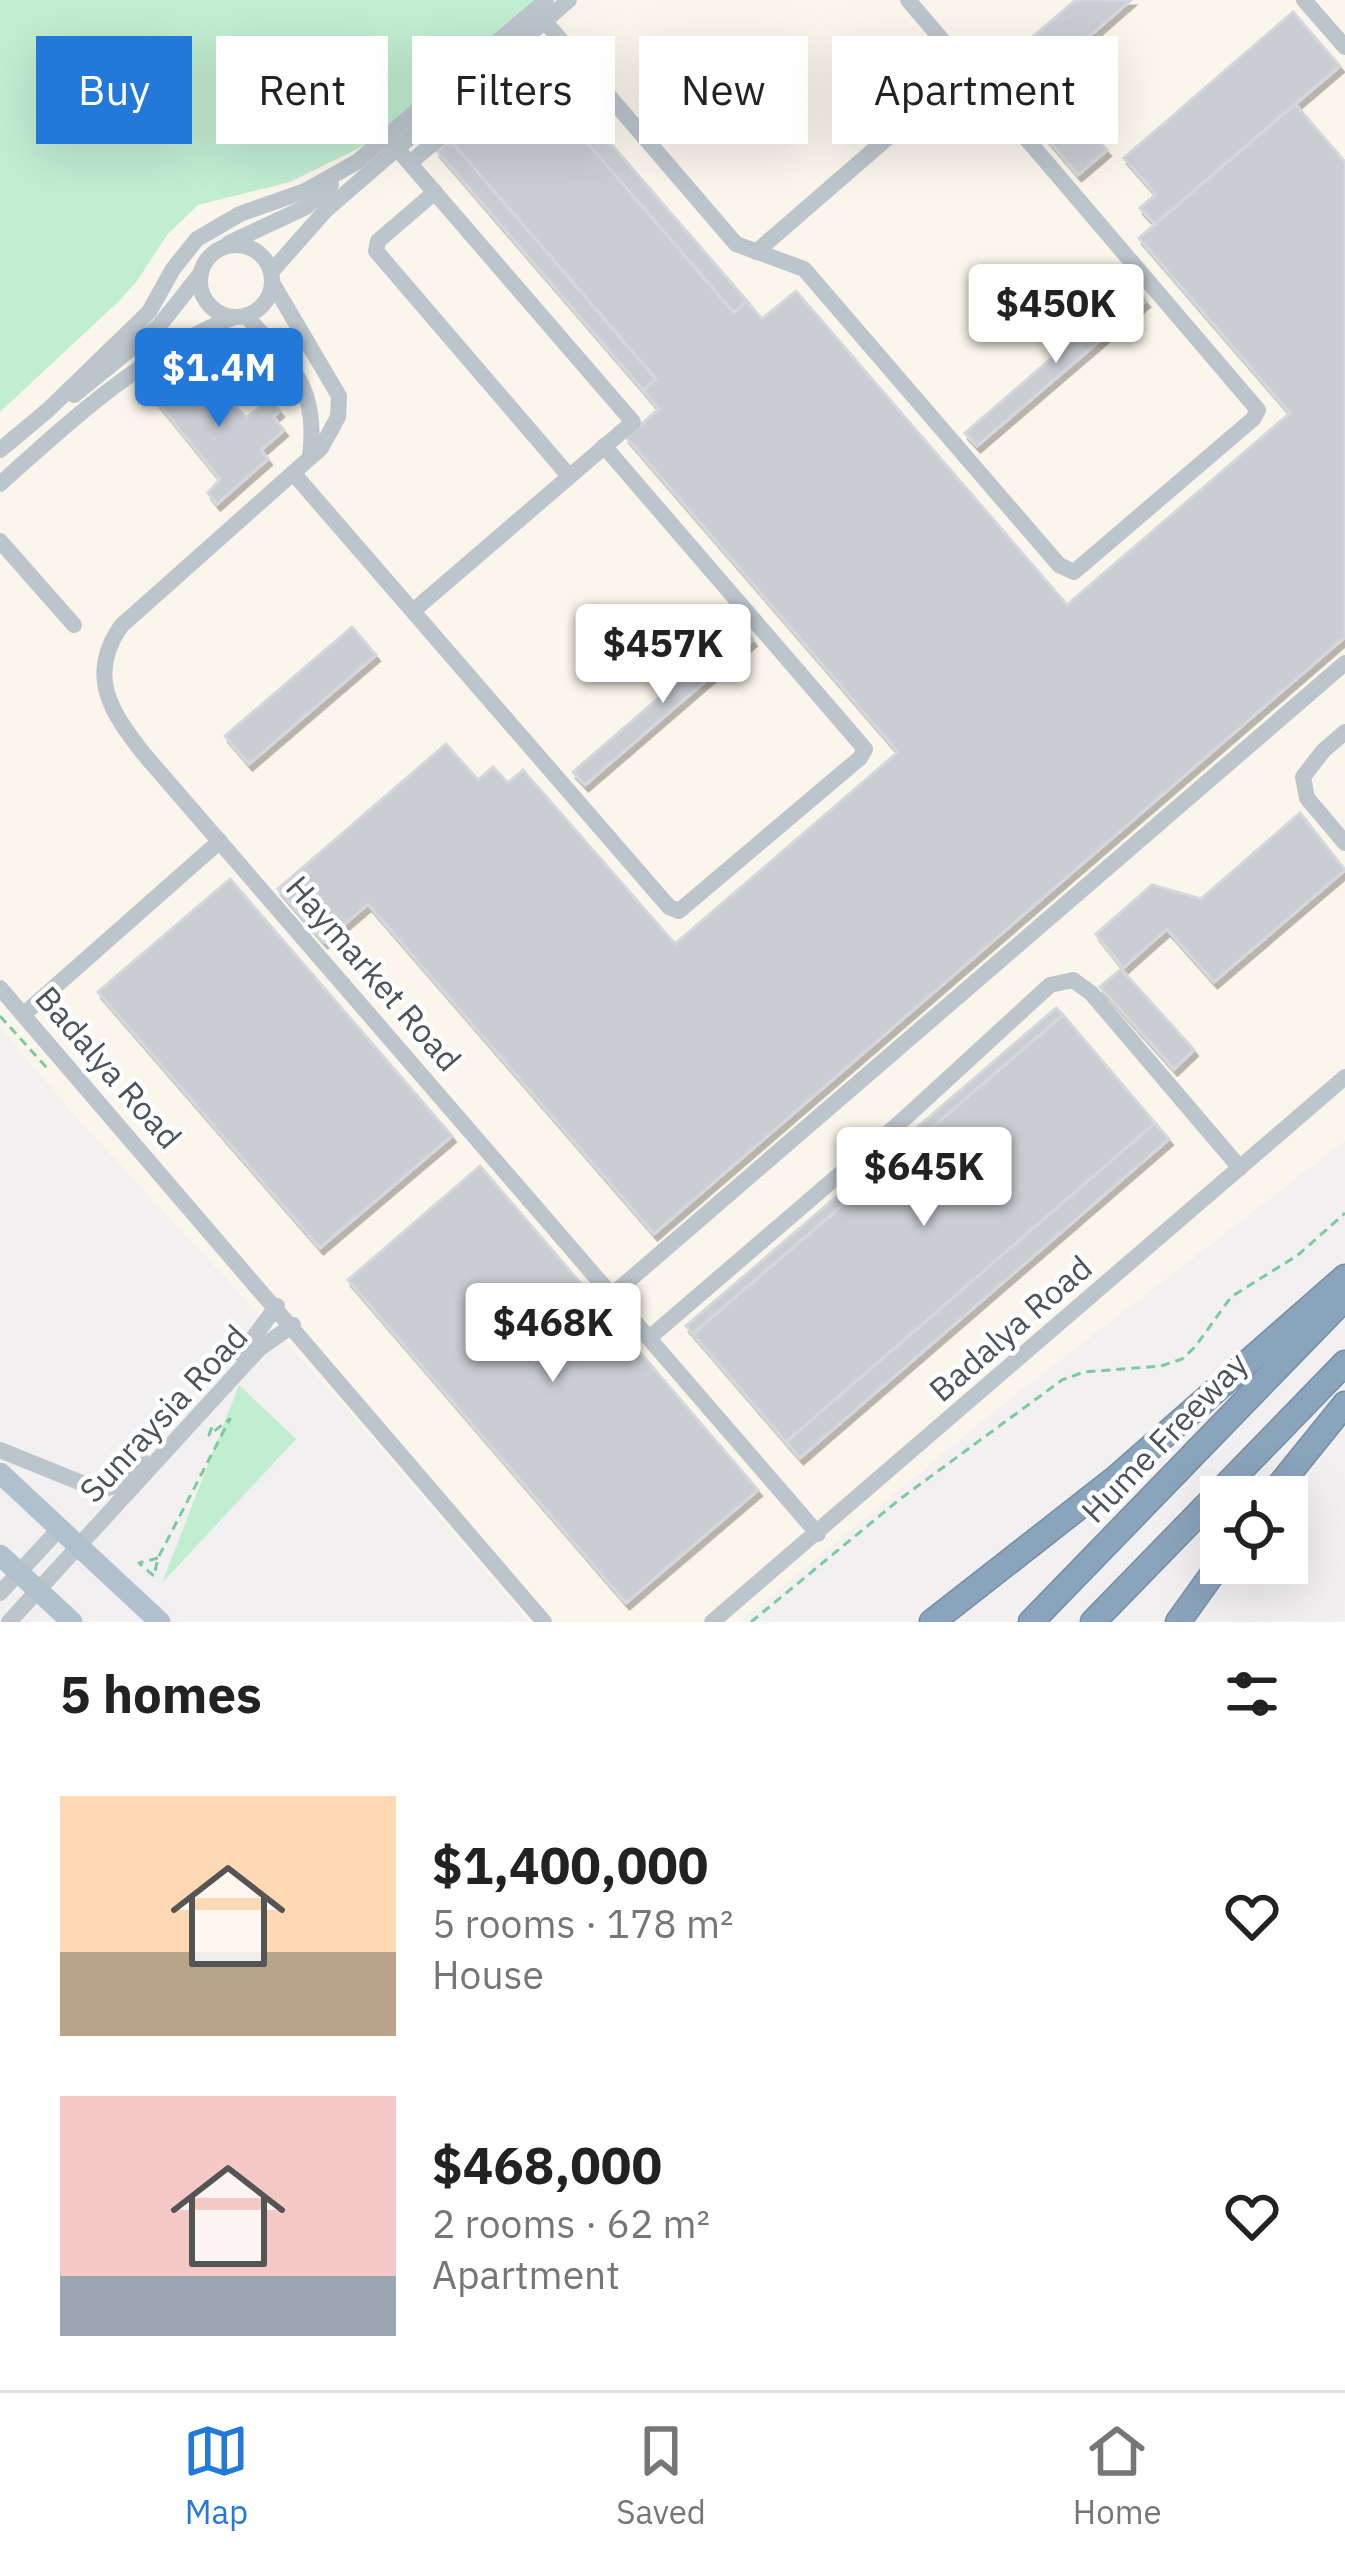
<!DOCTYPE html>
<html lang="en">
<head>
<meta charset="utf-8">
<style>
  body { margin:0; font-family:"IBM Plex Sans",sans-serif; background:#f2f2f2; color:#222; height:100vh; display:flex; flex-direction:column; font-size:45px; white-space:nowrap }
  * { box-sizing:border-box; margin:0 }
  p { font-size:39px; color:#767676 }
  .icon { flex:none; width:66px; height:66px; fill:none; stroke:currentColor; stroke-width:2; stroke-linecap:round; stroke-linejoin:round }
  .map { position:relative; height:1622px; overflow:hidden }
  .details { display:flex; flex-direction:column; background:#fff; flex:1 }
  .details>* { flex:none }
  .banner { position:absolute; left:36px; top:36px; width:1275px; height:108px; display:flex; gap:24px }
  .controls { position:absolute; left:1200px; top:1476px; display:grid; gap:24px }
  .controls a { display:grid; place-items:center; width:108px; height:108px; border-radius:0px; background:#fff; box-shadow:0 12px 48px #0002; font-size:60px }
  .price { position:absolute; translate:-50% -102px; padding:0 27px; border-radius:12px; background:#fff; color:#222; font-size:39px; line-height:78px; filter:drop-shadow(0 3px 6px #0008) }
  .price::after { content:''; position:absolute; left:50%; top:72px; width:36px; height:27px; margin-left:-18px; background:inherit; clip-path:polygon(0 0,100% 0,50% 100%) }
  .price.current { background:#2279da; color:#fff }
  ul { padding:0; list-style:none }
  li { display:flex; align-items:center; gap:36px; height:300px; padding:0 60px }
  li span { display:grid; place-items:center; flex:none; width:336px; height:240px; border-radius:0px; color:#555 }
  li>.icon { margin-inline-start:auto }
  span .icon { width:144px; height:144px; fill:#fffc; stroke-width:1 }
  li b { font-size:51px }
  h2 { display:flex; justify-content:space-between; align-items:center; height:144px; padding:0 60px; font-size:51px }
  .pill { padding:0 42px; border-radius:0px; background:#fff; box-shadow:0 12px 48px #0002; font-size:42px; line-height:108px }
  .pill.current { background:#2279da; color:#fff }
  .menu { display:flex; justify-content:space-around; align-items:center; height:168px; border-top:3px solid #e0e0e0; background:#fff; font-size:33px; color:#767676 }
  .menu a { display:grid; justify-items:center; gap:6px }
  .menu .current { color:#2279da }
  .map>svg:first-child { display:block }
</style>
</head>
<body>
<div class="map">
<svg width="1345" height="1622" viewBox="0 0 1345 1622">
  <defs>
    <filter id="shadow"><feDropShadow dx="3.5" dy="6" stdDeviation="0" flood-color="#0004"/></filter>
  </defs>
  <rect width="100%" height="100%" fill="#f2f0f0"/>
  <!-- commercial -->
  <path fill="#fbf6eb" d="M195 0H1345V1141L992 1413 740 1622H529L338 1399 77 1118 0 1027V182Z"/>
  <!-- green -->
  <g fill="#c1edd1">
    <path d="M0 0H533L367 144 290 182 198 205 167 235 137 281 119 301 0 412Z"/>
    <path d="M239 1385 296 1439 162 1583Z"/>
  </g>
  <!-- building -->
  <g fill="#cacdd2" stroke="#d4d7db" stroke-width="3" filter="url(#shadow)">
    <path d="M1076 0H1131L1053 68 1029 40Z"/>
    <path d="M1293 12 1340 66 1155 224 1140 208 1156 194 1124 158Z"/>
    <path d="M1019 49 1107 150 1078 175 991 73Z"/>
    <path d="M540 62 747 301 734 313 527 73Z"/>
    <path d="M527 73 734 313 747 301 762 319 796 291 1067 605 1290 413 1139 238 1295 104 1345 162V637L654 1234 368 904 324 942 278 889 446 744 478 780 493 767 508 783 523 770 675 944 898 752 626 437 659 409 643 390 656 379 450 140Z"/>
    <path d="M688 77 705 97 678 121 661 101Z"/>
    <path d="M450 140 656 379 643 390 437 151Z"/>
    <path d="M1134 287 1146 301 977 446 965 433Z"/>
    <path d="M183 372 188 377 199 373 228 406 232 402 246 418 270 399 280 411 273 417 284 430 261 450 268 459 217 504 208 493 220 479 151 394Z"/>
    <path d="M742 626 753 640 585 785 573 772Z"/>
    <path d="M352 627 376 655 249 764 225 736Z"/>
    <path d="M1300 813 1345 870 1214 982 1167 929 1123 968 1096 934 1152 885 1201 899Z"/>
    <path d="M230 879 452 1136 320 1248 98 992Z"/>
    <path d="M1121 969 1194 1050 1174 1069 1100 987Z"/>
    <path d="M1056 1008 1063 1015 693 1334 686 1326Z"/>
    <path d="M1063 1015 1155 1123 786 1442 693 1334Z"/>
    <path d="M1155 1123 1169 1139 800 1458 786 1442Z"/>
    <path d="M480 1166 758 1490 626 1603 348 1280Z"/>
  </g>
  <g fill="none" stroke-linecap="round" stroke-linejoin="round">
    <defs>
      <g id="highway">
        <path d="M1270 1497 1345 1404"/>
        <path d="M932 1622 1116 1478 1345 1277"/>
        <path d="M1031 1622 1345 1298"/>
        <path d="M1093 1622 1345 1363"/>
        <path d="M1178 1622 1221 1562"/>
      </g>
    </defs>
    <!-- highway casing -->
    <use href="#highway" stroke="#768fa8" stroke-width="27"/>
    <!-- path -->
    <g stroke="#7bcaa0" stroke-width="3" stroke-dasharray="9 6" stroke-linecap="butt">
      <path d="M0 1016 47 1068"/>
      <path d="M158 1558 139 1563 154 1576 158 1558 230 1419 209 1435 213 1424"/>
      <path d="M751 1622 900 1499 1062 1380 1084 1372 1161 1366 1182 1359 1195 1347 1231 1297 1298 1255 1345 1213"/>
    </g>
    <!-- minor -->
    <g stroke="#bcc5cc" stroke-width="16">
      <path d="M1304 0 1345 47"/>
      <path d="M535 10 736 244 804 269 1059 565 1074 572 1253 419 1258 410 908 0"/>
      <path d="M387 137 633 422 413 611"/>
      <path d="M410 163 557 37"/>
      <path d="M435 192 378 241 376 251 569 476"/>
      <path d="M229 243 306 207 331 185"/>
      <circle cx="236" cy="281" r="36"/>
      <path d="M756 252 967 69"/>
      <path d="M272 271 326 210 569 0"/>
      <path d="M273 284 339 396 338 417 321 448 121 626C87 675 110 711 143 753L818 1534"/>
      <path d="M246 316C290 365 319 385 310 456"/>
      <path d="M74 395 159 326 201 273"/>
      <path d="M0 450 48 410 149 312 173 269 197 239 240 214 305 191 357 162 546 0"/>
      <path d="M294 474 669 907 679 911 860 758 865 749 604 446"/>
      <path d="M0 484C72 419 142 354 234 317"/>
      <path d="M0 541 74 625"/>
      <path d="M1345 732 1323 751 1303 777 1307 798 1345 843"/>
      <path d="M0 988 544 1622"/>
      <path d="M24 1014 220 841"/>
      <path d="M612 1295 1345 663"/>
      <path d="M649 1338 904 1119 1050 985 1073 980 1091 993 1240 1168"/>
      <path d="M241 1354 277 1306"/>
      <path d="M0 1450 99 1490 120 1485 143 1462"/>
      <path d="M0 1593 60 1528"/>
      <path d="M9 1622 259 1349 293 1325"/>
      <path d="M712 1622 1345 1077"/>
    </g>
    <!-- major -->
    <g stroke="#b1c0cd" stroke-width="21">
      <path d="M0 1473 160 1622"/>
      <path d="M0 1555 72 1622"/>
    </g>
    <!-- highway -->
    <use href="#highway" stroke="#8aa4bc" stroke-width="24"/>
  </g>
  <g text-anchor="middle" dominant-baseline="central" stroke-width="9" stroke-linejoin="round" paint-order="stroke">
    <!-- street labels -->
    <g font-size="33" fill="#49545d" stroke="#fff">
      <text transform="translate(374 973) rotate(49)">Haymarket Road</text>
      <text transform="translate(109 1067) rotate(49)">Badalya Road</text>
      <text transform="translate(1010 1328) rotate(-41)">Badalya Road</text>
      <text transform="translate(163 1413) rotate(-47)">Sunraysia Road</text>
      <text transform="translate(1164 1437) rotate(-46)">Hume Freeway</text>
    </g>
  </g>
</svg>
<div class="controls">
<a><svg class="icon" aria-label="locate" viewBox="0 0 24 24"><circle cx="12" cy="12" r="6"/><path d="M12 2v4M12 18v4M2 12h4M18 12h4"/></svg></a>
</div>
<b class="price" style="left:1056px;top:366px">$450K</b>
<b class="price current" style="left:219px;top:430px">$1.4M</b>
<b class="price" style="left:663px;top:706px">$457K</b>
<b class="price" style="left:924px;top:1229px">$645K</b>
<b class="price" style="left:553px;top:1385px">$468K</b>
<div class="banner">
<a class="pill current">Buy</a>
<a class="pill">Rent</a>
<a class="pill">Filters</a>
<a class="pill">New</a>
<a class="pill">Apartment</a>
</div>
</div>
<section class="details">
<h2>5 homes<svg class="icon" aria-label="filters" viewBox="0 0 24 24"><path d="M4 7h16M4 17h16"/><circle cx="9" cy="7" r="2"/><circle cx="15" cy="17" r="2"/></svg></h2>
<ul>
<li><span style="background:linear-gradient(#ffd9b3 65%,#b9a48a 0)"><svg class="icon" aria-label="home" viewBox="0 0 24 24"><path d="M3 11l9-7 9 7M6 9v11h12V9"/></svg></span><div><b>$1,400,000</b><p>5 rooms · 178 m²</p><p>House</p></div><svg class="icon" aria-label="heart" viewBox="0 0 24 24"><path d="M12 20l-8-8c-3-5 5-10 8-4 3-6 11-1 8 4z"/></svg></li>
<li><span style="background:linear-gradient(#f6c9c9 75%,#9aa5b1 0)"><svg class="icon" aria-label="home" viewBox="0 0 24 24"><path d="M3 11l9-7 9 7M6 9v11h12V9"/></svg></span><div><b>$468,000</b><p>2 rooms · 62 m²</p><p>Apartment</p></div><svg class="icon" aria-label="heart" viewBox="0 0 24 24"><path d="M12 20l-8-8c-3-5 5-10 8-4 3-6 11-1 8 4z"/></svg></li>
</ul>
</section>
<nav class="menu">
<a class="current"><svg class="icon" aria-label="map" viewBox="0 0 24 24"><path d="M3 6l6-2 6 2 6-2v14l-6 2-6-2-6 2zM9 4v14M15 6v14"/></svg>Map</a>
<a><svg class="icon" aria-label="saved" viewBox="0 0 24 24"><path d="M7 4h10v16l-5-4-5 4z"/></svg>Saved</a>
<a><svg class="icon" aria-label="home" viewBox="0 0 24 24"><path d="M3 11l9-7 9 7M6 9v11h12V9"/></svg>Home</a>
</nav>
</body>
</html>
